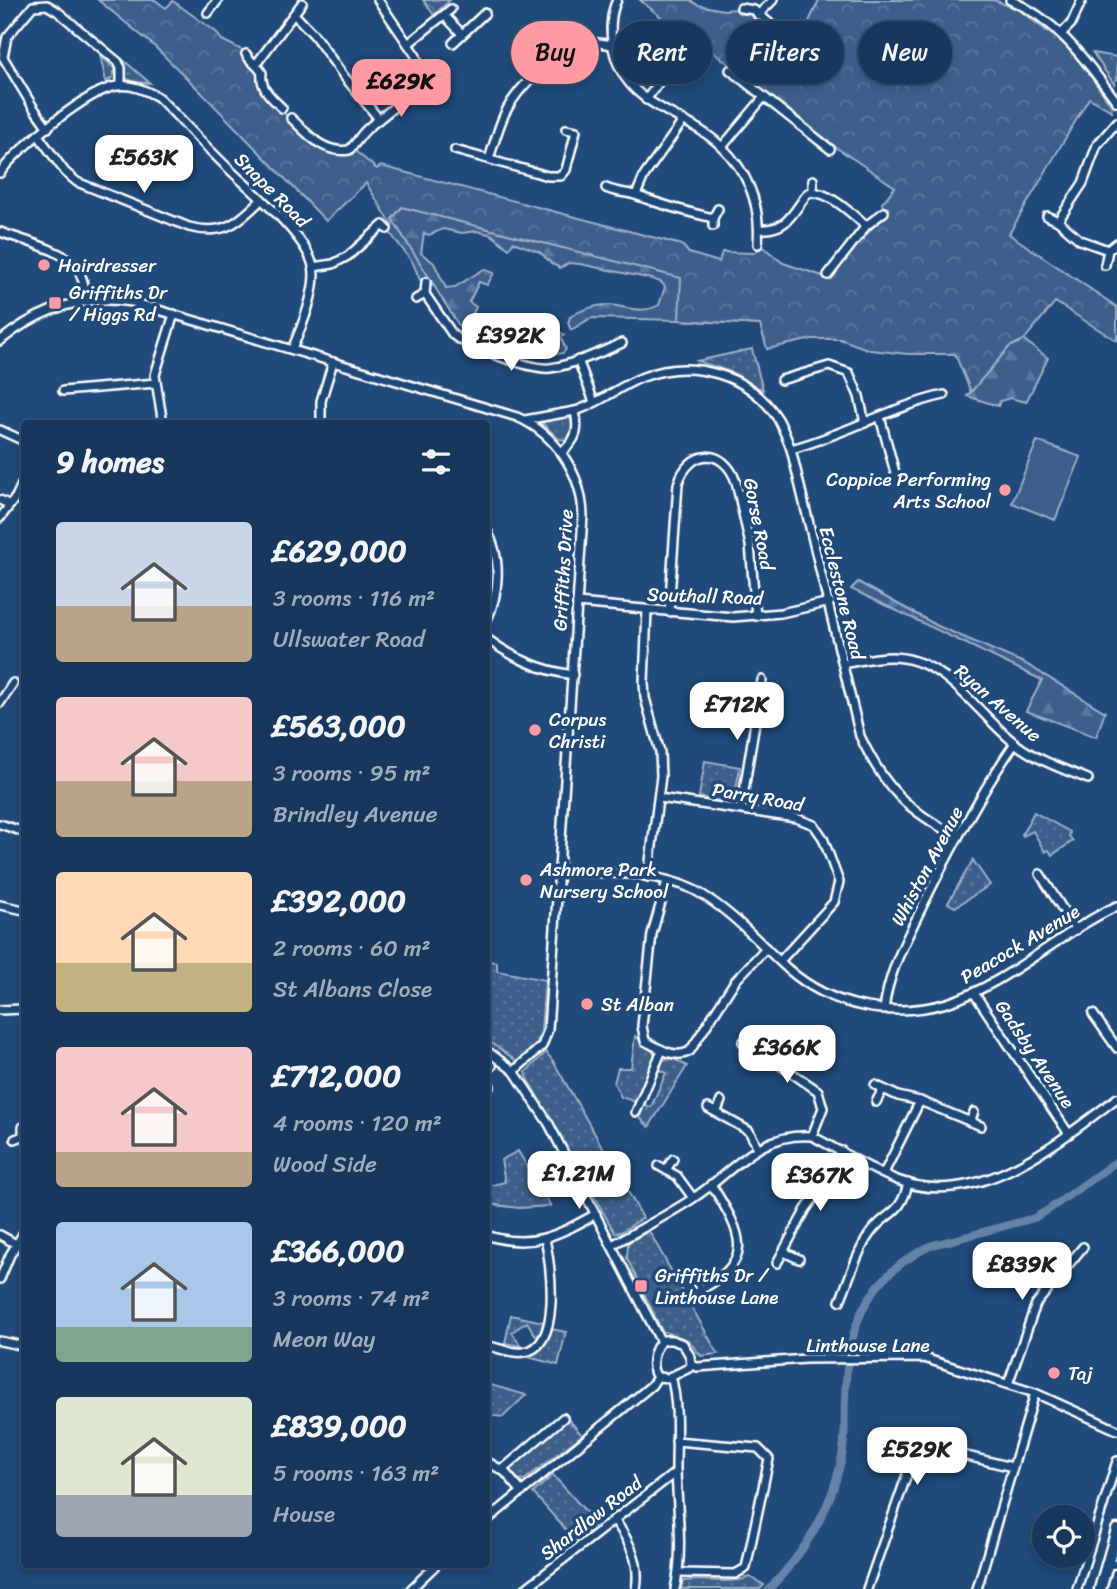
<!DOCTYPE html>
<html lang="en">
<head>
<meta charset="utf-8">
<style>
  body { margin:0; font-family:Sriracha,sans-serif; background:#244365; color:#f1f3f6; height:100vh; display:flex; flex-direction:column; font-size:26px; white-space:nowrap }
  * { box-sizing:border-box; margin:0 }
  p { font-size:23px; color:#9eacbb }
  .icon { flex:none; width:38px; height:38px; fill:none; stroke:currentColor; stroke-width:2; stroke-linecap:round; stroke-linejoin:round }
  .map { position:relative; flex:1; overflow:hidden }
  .side { position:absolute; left:21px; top:420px; width:469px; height:1148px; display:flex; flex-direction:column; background:#17385c; border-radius:7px; box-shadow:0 4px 10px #0003,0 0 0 2px #365272 }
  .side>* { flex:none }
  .banner { position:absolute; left:511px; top:21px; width:500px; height:63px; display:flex; gap:14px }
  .fabs { position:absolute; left:1032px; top:1505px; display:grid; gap:14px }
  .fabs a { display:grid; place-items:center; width:63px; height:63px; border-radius:50%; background:#17385c; box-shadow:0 4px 10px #0003,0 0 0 2px #365272; font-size:35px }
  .price { position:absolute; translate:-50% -60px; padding:0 16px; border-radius:14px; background:#fff; color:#222; font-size:23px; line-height:46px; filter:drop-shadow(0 2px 4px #0008) }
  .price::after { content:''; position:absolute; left:50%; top:42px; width:21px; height:16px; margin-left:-10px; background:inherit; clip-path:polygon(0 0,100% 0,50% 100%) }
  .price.selected { background:#ff9aa2; color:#111 }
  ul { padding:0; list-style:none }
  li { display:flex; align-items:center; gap:21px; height:175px; padding:0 35px }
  li span { display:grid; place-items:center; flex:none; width:196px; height:140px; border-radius:7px; color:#555 }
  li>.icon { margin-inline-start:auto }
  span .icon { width:84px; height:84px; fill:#fffc; stroke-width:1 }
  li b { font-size:30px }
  h2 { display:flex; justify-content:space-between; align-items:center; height:84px; padding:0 35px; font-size:30px }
  .chip { padding:0 24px; border-radius:32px; background:#17385c; box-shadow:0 4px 10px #0003,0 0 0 2px #365272; font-size:24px; line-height:63px }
  .chip.selected { background:#ff9aa2; color:#111 }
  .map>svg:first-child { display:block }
</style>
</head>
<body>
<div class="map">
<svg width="1117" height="1589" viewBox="0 0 1117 1589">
  <defs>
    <pattern id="grass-dots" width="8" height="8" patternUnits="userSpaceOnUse" patternTransform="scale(1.75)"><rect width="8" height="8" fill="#3c618b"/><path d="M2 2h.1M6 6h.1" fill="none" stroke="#59799c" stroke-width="1.8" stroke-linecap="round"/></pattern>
    <pattern id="forest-firs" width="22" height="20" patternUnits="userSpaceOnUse" patternTransform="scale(1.75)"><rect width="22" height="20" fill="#3c618b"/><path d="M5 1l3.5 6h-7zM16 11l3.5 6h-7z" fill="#59799c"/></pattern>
    <pattern id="park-crowns" width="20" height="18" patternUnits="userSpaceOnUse" patternTransform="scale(1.75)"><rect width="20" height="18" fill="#3c618b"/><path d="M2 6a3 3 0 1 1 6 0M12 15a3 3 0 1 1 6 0" fill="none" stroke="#59799c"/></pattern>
  </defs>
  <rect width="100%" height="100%" fill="#1f4a7a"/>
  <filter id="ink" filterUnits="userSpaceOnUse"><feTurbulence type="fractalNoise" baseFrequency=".0143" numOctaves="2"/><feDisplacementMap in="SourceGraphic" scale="14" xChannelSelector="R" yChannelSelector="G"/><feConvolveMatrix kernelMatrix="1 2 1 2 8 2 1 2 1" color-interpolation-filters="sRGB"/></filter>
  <g filter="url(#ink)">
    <!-- grass -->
    <g fill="url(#grass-dots)" stroke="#9eb0c5" stroke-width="2">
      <path d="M1093 53 1117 57V78L1114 84Z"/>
      <path d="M100 55 115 69 113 77 106 82Z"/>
      <path d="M121 58 150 83 135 82 125 78Z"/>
      <path d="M752 349 763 390 731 372 697 361Z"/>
      <path d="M568 415 574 425 567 440 559 439 541 422 542 420Z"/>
      <path d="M705 761 740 767 735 795 728 803 699 797Z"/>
      <path d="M1034 812 1070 832 1069 836 1073 841 1052 855 1049 850 1045 852 1033 831 1023 836 1022 834Z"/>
      <path d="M973 860 990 885 955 907 948 903Z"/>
      <path d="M486 961 497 962V971L545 980 541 1031 537 1044 518 1062 487 1040Z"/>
      <path d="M635 1036 652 1050 655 1056 636 1102 621 1097 614 1083 618 1068H631Z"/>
      <path d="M546 1052 553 1061 643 1218 621 1232 615 1233 528 1080 526 1072Z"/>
      <path d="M672 1058 687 1066 649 1127 639 1117 644 1105 651 1107 666 1073 659 1070 663 1060Z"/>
      <path d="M518 1151 551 1206 519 1208 488 1204V1186L505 1182 501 1160Z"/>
      <path d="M649 1231 718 1354 701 1356 688 1340 662 1331 627 1258 628 1243Z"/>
      <path d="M511 1315 543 1322 540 1335 536 1336 527 1322 512 1332 521 1346 505 1343Z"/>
      <path d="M551 1329 566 1332 558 1365 528 1357 545 1343Z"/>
      <path d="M487 1384 526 1395 503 1417 487 1415Z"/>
      <path d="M564 1414 582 1435 523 1481 517 1479 504 1465Z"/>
      <path d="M553 1475 597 1524 576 1541 533 1493Z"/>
      <path d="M750 1577 764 1585 760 1589H681L683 1581C706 1578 728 1585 750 1577Z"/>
    </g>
    <!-- forest -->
    <g fill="url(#forest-firs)" stroke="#9eb0c5" stroke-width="2">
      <path d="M402 207 563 248 568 247 675 268 761 325 679 320 591 318 571 330 568 323 570 317C580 310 596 305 608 305 627 306 641 315 659 305L665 287 661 282 652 279 580 264 569 263 560 268 552 264 540 252 513 242 509 249 492 235 477 231 462 233 443 229 429 235 424 233 421 253 434 263 446 288 455 287 484 269 494 273 487 285 479 282 469 302 476 307 467 325C481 334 507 358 526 350 538 345 546 335 560 332L564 335 561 338 566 349 563 353C528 359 487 356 461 329L392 219Z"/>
      <path d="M1024 340 1048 358 1026 402 1010 398 1000 401 998 406 967 396 1009 347Z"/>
      <path d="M858 582 938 626 1026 664 1105 712 1096 737 1026 711 1042 680 851 589Z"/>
    </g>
    <!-- park -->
    <g fill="url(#park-crowns)" stroke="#9eb0c5" stroke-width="2">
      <path d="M98 0H155L166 8 173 1 216 32 222 40 246 52 243 55 257 69 262 91 320 149 338 153 354 150 377 169 381 166 682 245 689 253 719 262 722 252 753 253 763 247 783 263 829 278 873 227 885 217 882 203 895 187 834 146 712 51 708 55 640 0H690L698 5 724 10 737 9 740 14H751L756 22 799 43 819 0H994L1019 10 1072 50 1111 105 1112 111 1089 98 1009 234 1117 307V341L1055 302 1024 340 1009 347 971 392 955 354H908L870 350 840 339H812L767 349 760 325 679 320 681 278 402 207 392 219 434 285 420 280 413 263 388 230 392 225 366 183 326 221 200 91 153 45Z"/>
      <path d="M423 0H450L434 15Z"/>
    </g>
    <!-- pitch -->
    <path fill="#3c618b" stroke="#9eb0c5" stroke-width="2" d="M1037 441 1081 457 1055 520 1012 503Z"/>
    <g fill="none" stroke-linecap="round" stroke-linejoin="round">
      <!-- canal -->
      <path stroke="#6583a4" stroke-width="8" d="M769 1589C806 1551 832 1509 842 1456 846 1437 844 1417 845 1398 847 1330 863 1281 926 1248 935 1243 947 1242 957 1239 982 1232 1008 1225 1034 1218L1048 1210 1117 1161"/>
      <defs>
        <g id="minor">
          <path d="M617 0C610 14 610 33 613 48 626 109 683 110 721 146 749 173 761 207 758 244"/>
          <path d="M1010 0C1059 21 1086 61 1117 102"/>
          <path d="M741 8 754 10 774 27 799 38"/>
          <path d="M208 13 218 0"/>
          <path d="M294 14 314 35 343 75 379 119"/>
          <path d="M758 15 773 0"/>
          <path d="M445 16 462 34"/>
          <path d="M1062 33 1071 24 1082 0"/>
          <path d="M453 43 485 13"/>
          <path d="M408 44 451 9"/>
          <path d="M246 54C250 62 257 64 262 73 260 89 271 97 282 108"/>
          <path d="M257 63 302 3"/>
          <path d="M730 70 830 149"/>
          <path d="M646 100 667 71 677 79"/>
          <path d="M291 118C308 134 323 154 349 150 356 144 360 135 367 129 388 109 429 91 416 56L378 0"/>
          <path d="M48 128 33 107 3 57 7 37 33 6 47 5 57 11 118 62 121 68V85"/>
          <path d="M38 135 65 172 77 182 189 227C223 236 238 223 261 200"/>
          <path d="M722 147 764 97"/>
          <path d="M455 150 548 176H561L566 170 576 131 566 129"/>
          <path d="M489 159C494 144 498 128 505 113 519 85 558 47 591 43 597 42 606 44 612 45"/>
          <path d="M0 173C16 149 88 90 117 86 132 84 145 90 158 97 182 121 205 146 230 170 254 193 305 234 313 266 318 287 301 329 292 349"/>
          <path d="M813 180V192"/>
          <path d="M606 188C617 193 627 192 638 196 662 205 687 212 713 218"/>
          <path d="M636 195 644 176 683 121"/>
          <path d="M1047 216 1058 221 1080 240 1108 250"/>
          <path d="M1058 221 1083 183 1097 145 1117 122"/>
          <path d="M713 226V218L718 209"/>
          <path d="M759 229C788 231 792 213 808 193 827 189 852 214 866 226"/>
          <path d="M0 232C19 239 66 251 77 267 83 277 85 288 87 300"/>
          <path d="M1105 265 1108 250 1117 243"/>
          <path d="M313 267 333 264 348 256 383 225 387 229"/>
          <path d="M828 275 866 226 884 212"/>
          <path d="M425 294 453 335C468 347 532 370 550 368 569 366 605 351 622 343"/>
          <path d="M416 299 425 294 426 282"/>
          <path d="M0 341C39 309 82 294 132 302L517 417C556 434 582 474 583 516L548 1030 542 1046 514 1071"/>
          <path d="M578 360 594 402"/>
          <path d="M781 380 829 366 849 373 859 396 865 423"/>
          <path d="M63 391 156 383"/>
          <path d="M880 417 897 480"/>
          <path d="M525 420 575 411"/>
          <path d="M163 424 155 375 174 314"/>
          <path d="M321 424V401L333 362"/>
          <path d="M0 430 24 441"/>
          <path d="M791 449C844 435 891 407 944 395"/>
          <path d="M562 452C577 439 579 430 575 411 599 404 619 386 643 377 691 358 750 374 778 419 783 428 787 439 791 449L860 736C885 789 907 810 958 837"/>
          <path d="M0 500 10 505"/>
          <path d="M0 518 16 497 24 480"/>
          <path d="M486 529C502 556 500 594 486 622"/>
          <path d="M577 603 733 617 781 613 830 602"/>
          <path d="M647 610 644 682 645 698 660 752 661 776 648 877"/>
          <path d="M669 612 678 484C689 448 724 447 736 482L750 545 756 616"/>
          <path d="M486 638C513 658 539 670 573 675"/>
          <path d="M843 664C859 661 875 657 891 657 946 657 977 714 1016 744 1037 760 1063 769 1088 779"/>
          <path d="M0 703 13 683"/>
          <path d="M659 798 796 818 814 825 823 838 839 882 834 902 780 961"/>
          <path d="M741 809 762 680"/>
          <path d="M0 824 24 832"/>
          <path d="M559 871C603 874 654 870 694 890 730 909 758 942 788 969 831 1007 892 1019 947 1003 1008 984 1059 933 1117 906"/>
          <path d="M1040 874 1076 930"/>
          <path d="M667 881 652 934 642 1026 645 1041C659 1048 675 1060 690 1051L735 981 766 948"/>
          <path d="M0 905 24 910"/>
          <path d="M974 993 1069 1134"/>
          <path d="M0 1010 24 1009"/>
          <path d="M884 1010C888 973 905 942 921 909 949 852 979 795 1015 743"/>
          <path d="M1093 1014 1117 1048"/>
          <path d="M743 1042 754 1047 818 1091 823 1108 812 1136"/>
          <path d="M486 1050 514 1071 549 1124 661 1342"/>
          <path d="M486 1072 492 1066"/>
          <path d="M486 1081 490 1086"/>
          <path d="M875 1085 898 1096 920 1101 981 1126"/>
          <path d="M876 1102 883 1089"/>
          <path d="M708 1108 749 1131 758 1148"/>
          <path d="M717 1111 721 1101"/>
          <path d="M636 1112 662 1050"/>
          <path d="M970 1122 974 1112"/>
          <path d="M15 1139 23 1136V1127"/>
          <path d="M659 1166 677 1176 693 1198"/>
          <path d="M666 1170 673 1159"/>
          <path d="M884 1173 920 1101"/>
          <path d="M0 1235 16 1244"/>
          <path d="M486 1235C531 1250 558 1235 596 1214"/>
          <path d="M612 1245C639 1230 666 1216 692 1199 734 1172 757 1132 812 1136 839 1150 870 1170 897 1180 977 1211 1057 1143 1117 1098"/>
          <path d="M784 1252 799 1259"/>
          <path d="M777 1263 806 1209 830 1175 842 1151"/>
          <path d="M695 1278 701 1290"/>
          <path d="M0 1279 10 1255 24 1232"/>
          <path d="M691 1295C757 1262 745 1238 711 1184"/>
          <path d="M840 1301C849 1280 856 1254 869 1235 885 1211 901 1217 908 1183"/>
          <path d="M0 1341 24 1346"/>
          <path d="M486 1345C498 1348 512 1354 524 1352 562 1347 551 1265 545 1239"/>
          <path d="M691 1365 697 1367 806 1359 924 1358 1035 1393 1117 1430"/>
          <path d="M671 1376C679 1406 676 1438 676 1469 677 1509 684 1549 675 1589"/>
          <path d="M657 1377C649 1367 653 1348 663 1340H672L683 1344 690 1356 691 1365"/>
          <path d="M657 1377 668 1378 689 1368 691 1365"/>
          <path d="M1008 1384 1036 1304 1083 1247"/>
          <path d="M676 1441 758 1448 769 1459 746 1568 735 1574 679 1573"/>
          <path d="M486 1461 505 1472 522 1492"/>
          <path d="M502 1470 563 1418"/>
          <path d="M614 1519C629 1541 641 1561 636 1589"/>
          <path d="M486 1521 652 1385 657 1377"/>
          <path d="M1106 1565 1117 1564"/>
          <path d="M411 1589 437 1564"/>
          <path d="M525 1589 676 1472"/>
          <path d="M867 1589 911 1463C919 1454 926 1448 938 1449L1012 1467"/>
          <path d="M977 1589 1035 1393"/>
          <path d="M1077 1589 1117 1461"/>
        </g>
        <path id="major" d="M1100 1589 1117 1530"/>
      </defs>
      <!-- minor casing -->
      <use href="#minor" stroke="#fff" stroke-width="12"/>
      <!-- major casing -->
      <use href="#major" stroke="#fff" stroke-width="15"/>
      <!-- minor -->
      <use href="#minor" stroke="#1f4a7a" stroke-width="7"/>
      <!-- major -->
      <use href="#major" stroke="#1f4a7a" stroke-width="10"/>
    </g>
  </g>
  <!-- markers -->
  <g fill="#ff9aa2" stroke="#1f4a7a" stroke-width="2.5">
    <circle cx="44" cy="265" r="7"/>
    <rect x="48" y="296" width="14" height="14" rx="3.5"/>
    <circle cx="1005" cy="490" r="7"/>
    <circle cx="535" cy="730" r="7"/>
    <circle cx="526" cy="880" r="7"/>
    <circle cx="587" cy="1004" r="7"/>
    <rect x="634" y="1279" width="14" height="14" rx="3.5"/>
    <circle cx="1054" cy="1373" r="7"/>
  </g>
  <g text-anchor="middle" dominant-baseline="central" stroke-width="7" stroke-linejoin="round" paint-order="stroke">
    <!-- street labels -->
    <g font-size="19" fill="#fff" stroke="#1f4a7a">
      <text transform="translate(272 190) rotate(45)">Snape Road</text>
      <text transform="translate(759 524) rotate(79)">Gorse Road</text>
      <text transform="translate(563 570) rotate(-87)">Griffiths Drive</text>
      <text transform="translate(842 593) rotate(76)">Ecclestone Road</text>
      <text transform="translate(705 596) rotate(2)">Southall Road</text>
      <text transform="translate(998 703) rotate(41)">Ryan Avenue</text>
      <text transform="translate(758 797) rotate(10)">Parry Road</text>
      <text transform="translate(927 866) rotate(-62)">Whiston Avenue</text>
      <text transform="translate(1020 944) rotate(-31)">Peacock Avenue</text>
      <text transform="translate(1035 1054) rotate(56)">Gadsby Avenue</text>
      <text x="868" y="1345">Linthouse Lane</text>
      <text transform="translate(591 1518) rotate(-38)">Shardlow Road</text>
    </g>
    <!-- poi labels -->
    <g font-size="19" fill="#fff" stroke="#1f4a7a" text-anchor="start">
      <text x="58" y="265">Hairdresser</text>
      <text x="69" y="292">Griffiths Dr<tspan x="69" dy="22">/ Higgs Rd</tspan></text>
      <text x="991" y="479" text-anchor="end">Coppice Performing<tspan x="991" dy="22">Arts School</tspan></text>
      <text x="549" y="719">Corpus<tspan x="549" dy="22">Christi</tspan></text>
      <text x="540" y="869">Ashmore Park<tspan x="540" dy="22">Nursery School</tspan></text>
      <text x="601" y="1004">St Alban</text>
      <text x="655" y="1275">Griffiths Dr /<tspan x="655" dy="22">Linthouse Lane</tspan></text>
      <text x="1068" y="1373">Taj</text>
    </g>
  </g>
</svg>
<div class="fabs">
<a><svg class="icon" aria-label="locate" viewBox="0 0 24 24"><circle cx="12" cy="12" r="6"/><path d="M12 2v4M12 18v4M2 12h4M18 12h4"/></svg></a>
</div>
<b class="price selected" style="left:401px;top:119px">£629K</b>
<b class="price" style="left:144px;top:195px">£563K</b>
<b class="price" style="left:511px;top:373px">£392K</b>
<b class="price" style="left:737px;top:742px">£712K</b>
<b class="price" style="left:787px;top:1085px">£366K</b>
<b class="price" style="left:579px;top:1211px">£1.21M</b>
<b class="price" style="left:820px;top:1213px">£367K</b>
<b class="price" style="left:1022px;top:1302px">£839K</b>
<b class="price" style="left:917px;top:1487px">£529K</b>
<div class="banner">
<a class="chip selected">Buy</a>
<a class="chip">Rent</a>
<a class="chip">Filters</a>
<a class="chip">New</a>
</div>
<section class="side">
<h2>9 homes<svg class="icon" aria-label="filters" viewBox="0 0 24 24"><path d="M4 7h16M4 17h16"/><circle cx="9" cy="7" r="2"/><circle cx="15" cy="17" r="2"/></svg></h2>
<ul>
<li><span style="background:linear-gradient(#c9d6e8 60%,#b9a48a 0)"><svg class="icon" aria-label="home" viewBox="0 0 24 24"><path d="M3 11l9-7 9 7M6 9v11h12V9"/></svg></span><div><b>£629,000</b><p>3 rooms · 116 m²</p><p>Ullswater Road</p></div></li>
<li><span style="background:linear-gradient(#f6c9c9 60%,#b9a48a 0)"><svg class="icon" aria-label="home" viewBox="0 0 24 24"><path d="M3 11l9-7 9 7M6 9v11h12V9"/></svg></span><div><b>£563,000</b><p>3 rooms · 95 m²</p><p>Brindley Avenue</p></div></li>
<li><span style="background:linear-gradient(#ffd9b3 65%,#c2b280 0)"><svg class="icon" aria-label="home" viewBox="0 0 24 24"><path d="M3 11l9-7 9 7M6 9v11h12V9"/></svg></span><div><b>£392,000</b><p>2 rooms · 60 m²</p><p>St Albans Close</p></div></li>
<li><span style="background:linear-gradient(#f6c9c9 75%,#b9a48a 0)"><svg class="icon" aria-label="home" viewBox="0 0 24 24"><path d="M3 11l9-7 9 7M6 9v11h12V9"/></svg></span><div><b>£712,000</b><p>4 rooms · 120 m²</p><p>Wood Side</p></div></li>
<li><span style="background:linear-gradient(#a9c7e8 75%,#7fa58c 0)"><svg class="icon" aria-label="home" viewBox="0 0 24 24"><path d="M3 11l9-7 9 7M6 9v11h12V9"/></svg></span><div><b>£366,000</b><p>3 rooms · 74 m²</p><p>Meon Way</p></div></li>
<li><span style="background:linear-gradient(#dfe7d0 70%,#9aa5b1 0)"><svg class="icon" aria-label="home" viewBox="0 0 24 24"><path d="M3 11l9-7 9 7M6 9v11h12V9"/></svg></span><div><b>£839,000</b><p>5 rooms · 163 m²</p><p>House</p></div></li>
</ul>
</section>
</div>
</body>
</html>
